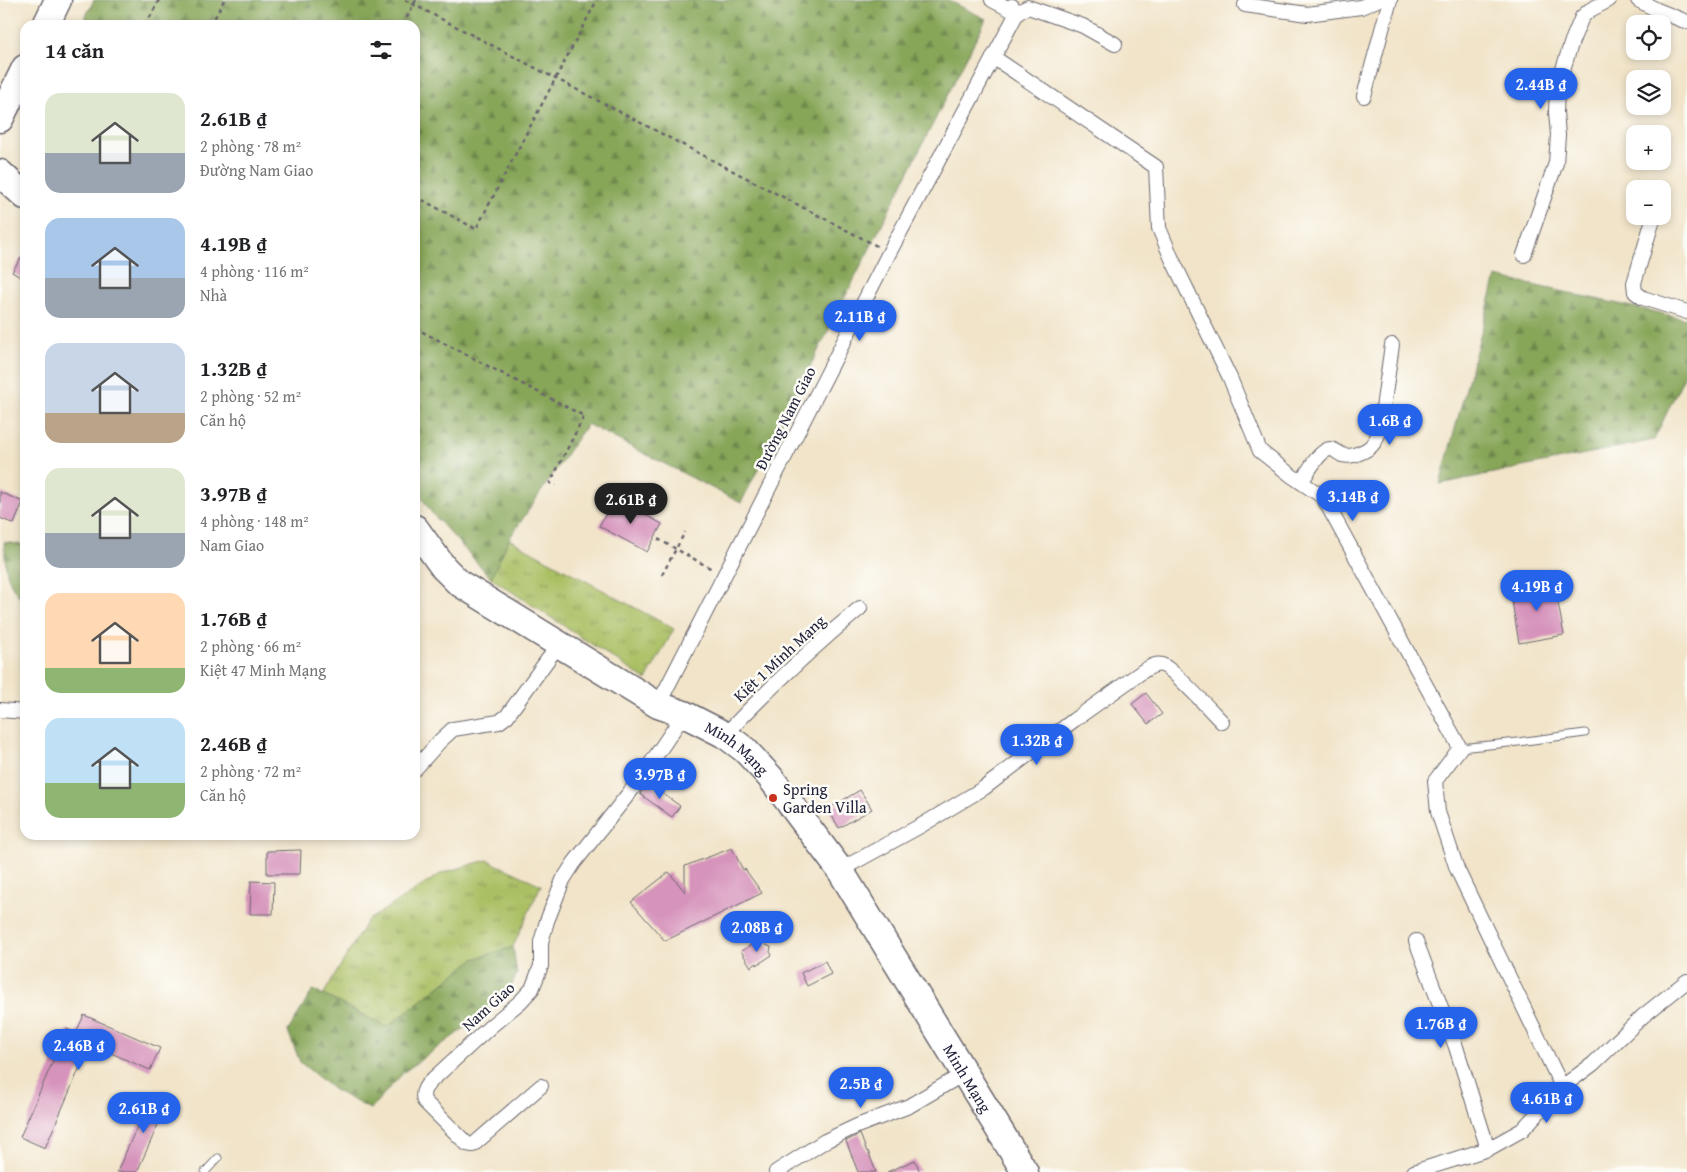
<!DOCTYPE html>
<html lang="vi">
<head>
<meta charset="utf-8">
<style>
  body { margin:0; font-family:"Gentium Book Plus",serif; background:#f2f2f2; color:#202124; height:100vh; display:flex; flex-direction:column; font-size:19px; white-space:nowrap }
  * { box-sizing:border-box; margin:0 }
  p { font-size:16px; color:#757577 }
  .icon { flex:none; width:28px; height:28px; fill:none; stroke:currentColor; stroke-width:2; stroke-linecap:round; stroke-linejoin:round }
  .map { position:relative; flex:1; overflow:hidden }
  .drawer { position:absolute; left:20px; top:20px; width:400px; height:820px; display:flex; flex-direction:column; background:#fff; border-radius:15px; box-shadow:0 2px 8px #0003 }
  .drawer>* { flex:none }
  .buttons { position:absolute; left:1626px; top:15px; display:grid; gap:10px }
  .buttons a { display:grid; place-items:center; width:45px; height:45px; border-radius:10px; background:#fff; box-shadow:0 2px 8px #0003; font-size:25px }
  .price { position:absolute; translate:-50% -42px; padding:0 11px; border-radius:18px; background:#2563eb; color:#fff; font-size:16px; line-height:32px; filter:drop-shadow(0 1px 2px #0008) }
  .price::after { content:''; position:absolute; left:50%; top:30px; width:15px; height:11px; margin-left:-8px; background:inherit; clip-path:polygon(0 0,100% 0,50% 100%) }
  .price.current { background:#222; color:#fff }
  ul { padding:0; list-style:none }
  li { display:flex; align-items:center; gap:15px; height:125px; padding:0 25px }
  li span { display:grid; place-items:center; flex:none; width:140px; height:100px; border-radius:15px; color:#555 }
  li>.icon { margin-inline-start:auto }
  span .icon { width:60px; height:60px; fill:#fffc; stroke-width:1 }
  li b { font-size:21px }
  h2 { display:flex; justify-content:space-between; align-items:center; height:60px; padding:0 25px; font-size:21px }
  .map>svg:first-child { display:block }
</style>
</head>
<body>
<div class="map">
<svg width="1687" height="1172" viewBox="0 0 1687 1172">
  <defs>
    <pattern id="grass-tufts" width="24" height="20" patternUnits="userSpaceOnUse" patternTransform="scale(1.25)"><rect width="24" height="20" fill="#aabf63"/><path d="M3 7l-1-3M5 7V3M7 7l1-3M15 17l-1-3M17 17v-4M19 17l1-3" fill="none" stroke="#8a9b53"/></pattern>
    <pattern id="forest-firs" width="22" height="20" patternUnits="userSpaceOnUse" patternTransform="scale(1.25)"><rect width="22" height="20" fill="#87a659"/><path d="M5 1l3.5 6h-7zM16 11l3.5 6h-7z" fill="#6e874b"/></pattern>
  </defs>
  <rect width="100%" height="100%" fill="#fdfcf7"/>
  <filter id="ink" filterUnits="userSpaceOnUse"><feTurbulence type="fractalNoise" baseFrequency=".02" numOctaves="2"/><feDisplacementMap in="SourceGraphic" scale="10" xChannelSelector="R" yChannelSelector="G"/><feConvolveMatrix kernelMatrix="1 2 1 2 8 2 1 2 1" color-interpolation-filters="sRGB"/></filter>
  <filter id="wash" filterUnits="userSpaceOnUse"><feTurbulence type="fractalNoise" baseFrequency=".0096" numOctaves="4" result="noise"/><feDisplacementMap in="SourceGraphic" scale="20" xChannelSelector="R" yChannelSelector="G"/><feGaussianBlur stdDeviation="1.12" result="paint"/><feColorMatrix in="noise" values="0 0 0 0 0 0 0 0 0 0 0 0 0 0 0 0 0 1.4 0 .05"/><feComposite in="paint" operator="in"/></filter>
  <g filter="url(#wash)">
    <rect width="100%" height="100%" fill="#f1e4c9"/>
    <!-- grass -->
    <g fill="url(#grass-tufts)" stroke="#66704f">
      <path d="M509 539 674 629 646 680 491 578Z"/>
      <path d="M487 860 541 885 513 947 474 959 387 1027 323 995 367 921 442 873Z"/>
    </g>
    <!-- forest -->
    <g fill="url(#forest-firs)" stroke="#54644a">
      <path d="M94 0H948L986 19 741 503 587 424 509 539 491 578 431 512 415 487V25H81Z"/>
      <path d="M1496 277 1687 319V370L1654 440 1440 484Z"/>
      <path d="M4 542 25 545V602C4 582 6 568 4 542Z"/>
      <path d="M513 947 517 974 506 998 404 1072 370 1109 334 1090 300 1062 288 1031 313 990 387 1027 474 959Z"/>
    </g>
    <g id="blocks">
      <!-- building -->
      <g fill="#d693bb">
        <path d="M25 252V280L12 272Z"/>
        <path d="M0 492 23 502 14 524 0 518Z"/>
        <path d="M615 498 662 524 647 552 599 526Z"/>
        <path d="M1554 581 1564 635 1519 643 1510 589Z"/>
        <path d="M1146 693 1162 714 1148 724 1132 704Z"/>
        <path d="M648 783 680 806 672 817 640 794Z"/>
        <path d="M860 790 872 809 839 828 828 809Z"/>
        <path d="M732 848 743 870 745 869 762 893 665 941 631 902 669 872 685 892V866Z"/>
        <path d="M301 850 300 874H267V851Z"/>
        <path d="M251 881 274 882 273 914H250Z"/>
        <path d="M762 939 766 945 771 947 770 952 772 955 757 965V963L751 967 741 951Z"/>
        <path d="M825 961 831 974 807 986 801 973Z"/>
        <path d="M84 1015 160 1048 150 1070 90 1044 45 1148 20 1137 67 1029 76 1033Z"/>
        <path d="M152 1093 169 1100 137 1172H117Z"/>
        <path d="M860 1134 867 1152 868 1151 876 1172H858L846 1141Z"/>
        <path d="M915 1160 920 1172H887Z"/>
      </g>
    </g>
  </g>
  <g filter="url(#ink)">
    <use href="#blocks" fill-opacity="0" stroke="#6a666d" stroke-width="1"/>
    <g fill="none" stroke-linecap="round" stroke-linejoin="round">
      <defs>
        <g id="lane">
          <path d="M1460 748 1518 742 1585 733"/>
          <path d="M205 1172 218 1158"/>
        </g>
        <g id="street">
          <path d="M1638 0 1657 10 1687 22"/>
          <path d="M1245 5 1307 14 1361 7 1377 0"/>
          <path d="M1012 6 1017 13 1028 7 1083 26 1115 44"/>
          <path d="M993 57 1156 167 1159 228 1172 259 1230 378 1260 451 1292 476 1323 497 1460 748 1435 781 1438 812 1457 869 1562 1087"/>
          <path d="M1364 96 1390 0"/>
          <path d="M1654 216 1634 283 1635 292 1643 298 1687 312"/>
          <path d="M1524 255 1556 163 1558 135 1556 112 1557 88 1572 41 1582 17 1590 10 1609 0"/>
          <path d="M1301 482C1307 474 1316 456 1325 451 1332 446 1336 452 1342 455 1346 456 1350 456 1354 455 1370 450 1375 445 1380 429L1392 345"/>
          <path d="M658 705 889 253 1017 13 992 0"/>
          <path d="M0 710 25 712"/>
          <path d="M725 735C767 690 812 648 860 608"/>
          <path d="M415 769 440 741 453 729 499 722 507 716 559 644"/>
          <path d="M840 870 922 825 984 788 1074 720 1143 671C1149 668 1155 663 1162 665 1171 667 1213 713 1222 722"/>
          <path d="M1416 941 1456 1047 1488 1149"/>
          <path d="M541 1086 473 1145 467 1144 424 1101C421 1091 426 1086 433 1079L491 1026 520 1002 532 989 541 966V942L547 921 563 880 574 863 641 778 684 714"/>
          <path d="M776 1172 825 1141 857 1126 909 1106 965 1073"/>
          <path d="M1414 1172 1488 1149 1522 1130 1562 1087 1593 1064 1643 1016 1687 981"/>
        </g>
        <g id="highway">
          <path d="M46 25 58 0"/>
          <path d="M0 119 25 68"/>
          <path d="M0 173 25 196"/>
          <path id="s1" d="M415 528 444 568 459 583 658 705 684 714 725 735 745 750 770 777 840 870 1025 1172"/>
        </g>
      </defs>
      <!-- lane casing -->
      <use href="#lane" stroke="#6a666d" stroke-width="9"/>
      <!-- street casing -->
      <use href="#street" stroke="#6a666d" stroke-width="16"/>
      <!-- highway casing -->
      <use href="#highway" stroke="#6a666d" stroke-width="29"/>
      <!-- path -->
      <g stroke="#6a666d" stroke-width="2.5" stroke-dasharray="4 4" stroke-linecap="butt">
        <path d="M405 0 877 246"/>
        <path d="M146 25 159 0"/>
        <path d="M211 25 224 0"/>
        <path d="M403 25 416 0"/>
        <path d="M415 196 476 229 597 0"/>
        <path d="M415 328 584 416 550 483 556 486"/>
        <path d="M658 539 712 569"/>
        <path d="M662 575 685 532"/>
      </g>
      <!-- lane -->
      <use href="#lane" stroke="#fff" stroke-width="7"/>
      <!-- street -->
      <use href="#street" stroke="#fff" stroke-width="14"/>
      <!-- highway -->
      <use href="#highway" stroke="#fff" stroke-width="26"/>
    </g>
  </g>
  <!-- markers -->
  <circle fill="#c8321e" stroke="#fdfcf7" stroke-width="2" cx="773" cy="798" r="5"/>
  <g text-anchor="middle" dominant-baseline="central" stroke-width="5" stroke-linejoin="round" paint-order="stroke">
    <!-- street labels -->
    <g font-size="16" fill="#22223b" stroke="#fdfcf7">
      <text transform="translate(785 418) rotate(-63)">Đường Nam Giao</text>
      <text transform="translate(779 658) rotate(-43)">Kiệt 1 Minh Mạng</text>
      <text stroke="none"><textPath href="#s1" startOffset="395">Minh Mạng</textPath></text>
      <text transform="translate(488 1006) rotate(-42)">Nam Giao</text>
      <text stroke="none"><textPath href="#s1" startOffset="800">Minh Mạng</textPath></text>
    </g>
    <!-- poi labels -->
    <g font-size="16" fill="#22223b" stroke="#fdfcf7" text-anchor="start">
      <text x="783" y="789">Spring<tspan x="783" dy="18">Garden Villa</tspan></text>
    </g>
  </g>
</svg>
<div class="buttons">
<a><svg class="icon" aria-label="locate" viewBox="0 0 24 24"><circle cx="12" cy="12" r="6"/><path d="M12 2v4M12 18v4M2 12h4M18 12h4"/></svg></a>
<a><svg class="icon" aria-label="layers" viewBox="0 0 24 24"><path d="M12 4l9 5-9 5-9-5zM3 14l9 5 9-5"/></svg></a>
<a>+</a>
<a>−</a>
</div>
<b class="price" style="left:1541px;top:110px">2.44B ₫</b>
<b class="price" style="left:860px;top:342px">2.11B ₫</b>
<b class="price" style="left:1390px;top:446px">1.6B ₫</b>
<b class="price" style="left:1353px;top:522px">3.14B ₫</b>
<b class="price current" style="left:631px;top:525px">2.61B ₫</b>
<b class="price" style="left:1537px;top:612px">4.19B ₫</b>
<b class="price" style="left:1037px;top:766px">1.32B ₫</b>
<b class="price" style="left:660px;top:800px">3.97B ₫</b>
<b class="price" style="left:757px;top:953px">2.08B ₫</b>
<b class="price" style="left:1441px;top:1049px">1.76B ₫</b>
<b class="price" style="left:79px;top:1071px">2.46B ₫</b>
<b class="price" style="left:861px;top:1109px">2.5B ₫</b>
<b class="price" style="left:1547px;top:1124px">4.61B ₫</b>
<b class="price" style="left:144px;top:1134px">2.61B ₫</b>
<section class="drawer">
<h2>14 căn<svg class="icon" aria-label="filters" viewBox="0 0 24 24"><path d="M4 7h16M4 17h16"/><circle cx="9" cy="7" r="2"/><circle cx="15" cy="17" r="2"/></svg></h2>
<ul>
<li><span style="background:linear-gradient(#dfe7d0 60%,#9aa5b1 0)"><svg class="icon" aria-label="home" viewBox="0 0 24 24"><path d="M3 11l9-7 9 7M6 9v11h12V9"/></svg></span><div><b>2.61B ₫</b><p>2 phòng · 78 m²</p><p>Đường Nam Giao</p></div></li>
<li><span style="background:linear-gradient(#a9c7e8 60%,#9aa5b1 0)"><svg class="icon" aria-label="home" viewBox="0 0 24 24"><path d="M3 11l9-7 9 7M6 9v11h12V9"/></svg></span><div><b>4.19B ₫</b><p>4 phòng · 116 m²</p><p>Nhà</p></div></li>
<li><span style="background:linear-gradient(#c9d6e8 70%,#b9a48a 0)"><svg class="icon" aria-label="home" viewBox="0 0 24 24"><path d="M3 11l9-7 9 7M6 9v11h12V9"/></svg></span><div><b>1.32B ₫</b><p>2 phòng · 52 m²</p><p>Căn hộ</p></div></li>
<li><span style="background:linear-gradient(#dfe7d0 65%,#9aa5b1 0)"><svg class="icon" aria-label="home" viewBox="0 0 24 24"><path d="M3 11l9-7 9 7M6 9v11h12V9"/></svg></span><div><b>3.97B ₫</b><p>4 phòng · 148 m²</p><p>Nam Giao</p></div></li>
<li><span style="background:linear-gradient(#ffd9b3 75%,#8fb573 0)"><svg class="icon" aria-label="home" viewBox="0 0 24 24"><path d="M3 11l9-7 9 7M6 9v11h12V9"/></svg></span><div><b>1.76B ₫</b><p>2 phòng · 66 m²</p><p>Kiệt 47 Minh Mạng</p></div></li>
<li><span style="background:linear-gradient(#bfe0f5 65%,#8fb573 0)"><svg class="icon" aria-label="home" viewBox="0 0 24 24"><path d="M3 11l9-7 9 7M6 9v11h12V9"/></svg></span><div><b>2.46B ₫</b><p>2 phòng · 72 m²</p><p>Căn hộ</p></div></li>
</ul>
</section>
</div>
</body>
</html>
